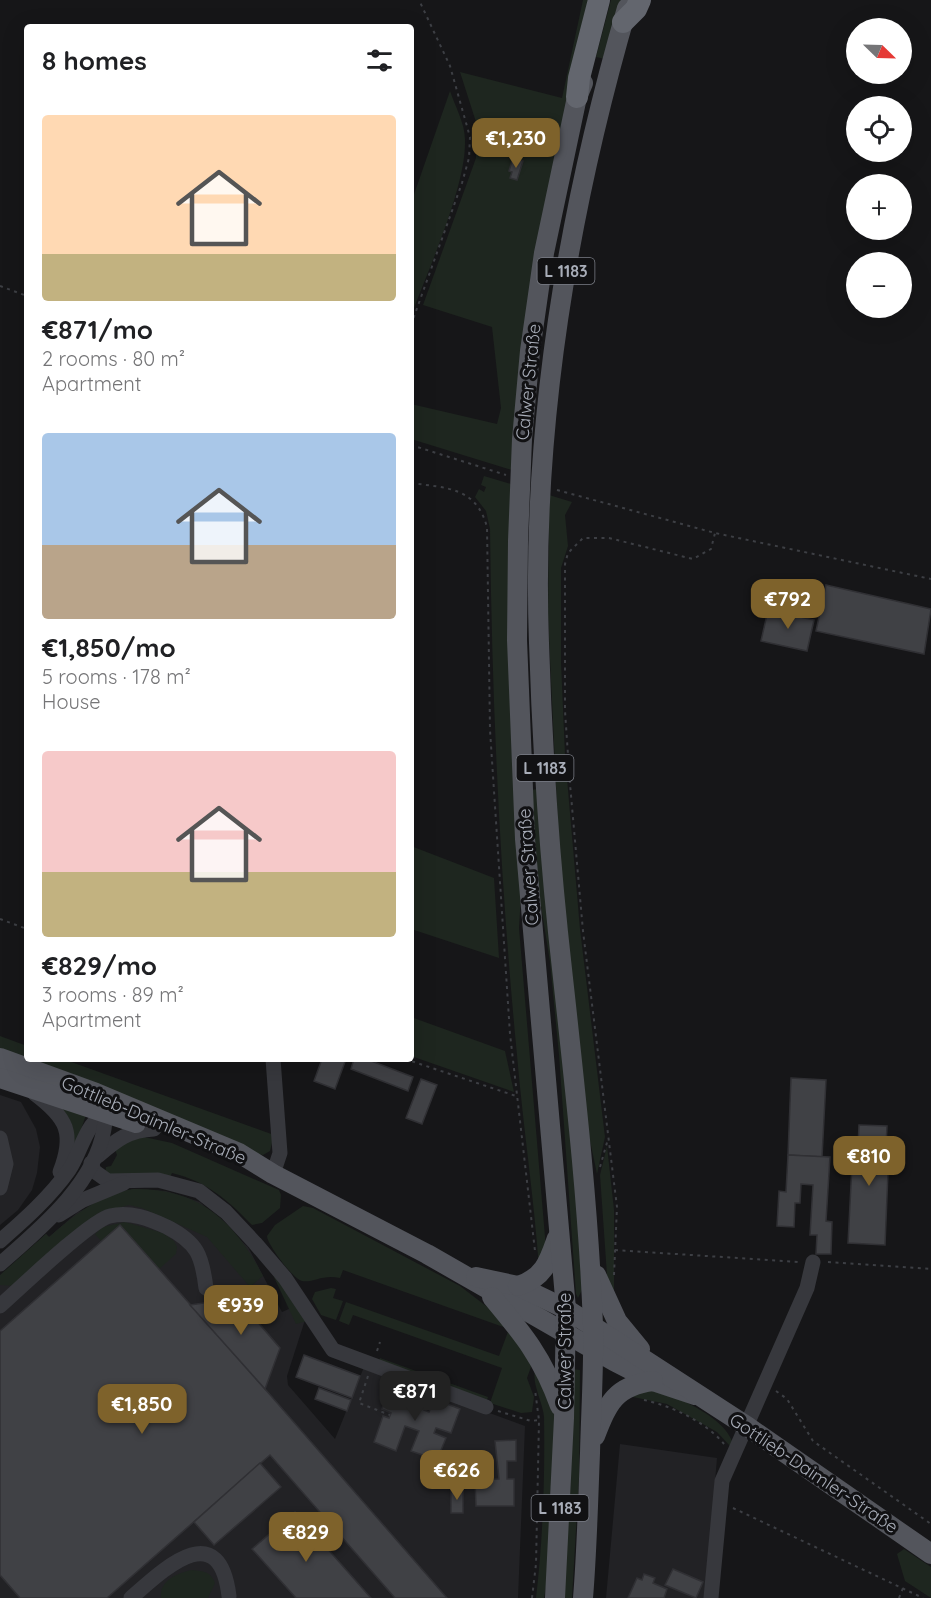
<!DOCTYPE html>
<html lang="en">
<head>
<meta charset="utf-8">
<style>
  body { margin:0; font-family:Quicksand,sans-serif; background:#f2f2f2; color:#202124; height:100vh; display:flex; flex-direction:column; font-size:22px; white-space:nowrap }
  * { box-sizing:border-box; margin:0 }
  p { font-size:20px; color:#757577 }
  .icon { flex:none; width:33px; height:33px; fill:none; stroke:currentColor; stroke-width:2; stroke-linecap:round; stroke-linejoin:round }
  .map { position:relative; flex:1; overflow:hidden }
  .panel { position:absolute; left:24px; top:24px; width:390px; height:1038px; display:flex; flex-direction:column; background:#fff; border-radius:6px; box-shadow:0 6px 24px #0002 }
  .panel>* { flex:none }
  .needle { width:39px; rotate:113deg }
  .fabs { position:absolute; left:846px; top:18px; display:grid; gap:12px }
  .fabs a { display:grid; place-items:center; width:66px; height:66px; border-radius:50%; background:#fff; box-shadow:0 6px 24px #0002; font-size:30px }
  .price { position:absolute; translate:-50% -51px; padding:0 14px; border-radius:12px; background:#7e622b; color:#fff; font-size:20px; line-height:39px; filter:drop-shadow(0 2px 3px #0008) }
  .price::after { content:''; position:absolute; left:50%; top:36px; width:18px; height:14px; margin-left:-9px; background:inherit; clip-path:polygon(0 0,100% 0,50% 100%) }
  .price.active { background:#222; color:#fff }
  ul { padding:0; list-style:none }
  li { display:grid; align-content:center; gap:12px; height:318px; padding:0 18px }
  li span { display:grid; place-items:center; height:186px; border-radius:6px; color:#555 }
  li>.icon { margin-inline-start:auto }
  span .icon { width:108px; height:108px; fill:#fffc; stroke-width:1 }
  li b { font-size:26px }
  h2 { display:flex; justify-content:space-between; align-items:center; height:72px; padding:0 18px; font-size:26px }
  .map>svg:first-child { display:block }
</style>
</head>
<body>
<div class="map">
<svg width="931" height="1598" viewBox="0 0 931 1598">
  <rect width="100%" height="100%" fill="#161618"/>
  <!-- built -->
  <g fill="#222225">
    <path d="M0 1095 21 1102 36 1129 40 1147 37 1173 32 1190 18 1210 0 1225Z"/>
    <path d="M133 1189 166 1191 200 1202 248 1247 282 1312 296 1306 305 1320 287 1376 288 1385 335 1439 364 1367 525 1426 518 1598H0V1276L46 1234 49 1237 78 1212Z"/>
    <path d="M620 1444 717 1458 705 1598H606Z"/>
  </g>
  <!-- green -->
  <g fill="#1e261f">
    <path d="M583 0H596L512 470 411 439V404L497 424 501 408 492 327 423 305 476 158V122L460 72 562 98Z"/>
    <path d="M611 0H622L605 59 596 57Z"/>
    <path d="M450 91C455 106 465 124 465 139 467 185 428 270 411 316V203Z"/>
    <path d="M484 476 511 484 521 895 519 928 545 1237V1251L539 1268C534 1197 523 1126 517 1055 500 880 492 704 490 529L486 511 475 497 479 489 484 492 486 487 481 485Z"/>
    <path d="M549 495 572 502 565 515 568 546 561 568V662L565 755 580 929 605 1137 597 1174 588 1131 560 870 548 616Z"/>
    <path d="M539 789 571 1111 582 1290 578 1298 576 1294 559 1055 550 962 536 875 530 790Z"/>
    <path d="M411 846 494 878 499 958 411 929Z"/>
    <path d="M411 1017 505 1051 514 1092 411 1056Z"/>
    <path d="M0 1036 27 1046V1059L0 1049Z"/>
    <path d="M27 1059H63L274 1135 270 1151 263 1155 254 1154Z"/>
    <path d="M58 1102 87 1112 74 1150 73 1128Z"/>
    <path d="M144 1137 172 1143 279 1190 281 1195 280 1208 262 1223 252 1225C228 1200 206 1181 172 1173L170 1177 115 1178 105 1173 106 1167 111 1166 117 1155 115 1149 125 1140Z"/>
    <path d="M607 1146 614 1210V1294L611 1295 607 1275 600 1175Z"/>
    <path d="M133 1189C199 1188 234 1220 263 1276L250 1287 207 1237 142 1208 129 1205 98 1213 15 1286 0 1285V1275L46 1234 49 1237C75 1215 98 1195 133 1189Z"/>
    <path d="M303 1206 313 1208 460 1286 503 1319 532 1364 527 1378 534 1397 532 1412 521 1413 490 1403 502 1368 353 1315 349 1325 339 1321 346 1302 499 1356 509 1329 343 1270 340 1278C323 1274 313 1283 302 1281 293 1279 267 1244 267 1236L275 1225Z"/>
    <path d="M125 1222 163 1233 174 1241 177 1247 176 1254 159 1269 121 1226 102 1242 95 1234 103 1227Z"/>
    <path d="M274 1277H276L307 1321 296 1324Z"/>
    <path d="M331 1288 336 1289 333 1298 343 1301 336 1320 321 1315 312 1299 315 1292Z"/>
    <path d="M380 1358 488 1397 486 1402 378 1364Z"/>
    <path d="M536 1368 554 1404 556 1427 549 1511 550 1566 544 1598H536C543 1539 545 1477 544 1417 543 1402 530 1381 536 1368Z"/>
    <path d="M572 1369 580 1370 579 1478 572 1598H562L570 1498Z"/>
    <path d="M638 1389C645 1390 655 1389 662 1392 684 1400 723 1418 732 1441L731 1447 717 1432 667 1404 633 1397Z"/>
    <path d="M904 1549 931 1567V1598L905 1581 897 1554Z"/>
    <path d="M192 1570C204 1571 211 1572 215 1583L208 1598H161C159 1580 178 1573 192 1570Z"/>
  </g>
  <!-- building -->
  <g fill="#404145" stroke="#303034" stroke-width="1.5">
    <path d="M517 159 523 161 517 180 510 178 512 172 509 171 512 161 516 163Z"/>
    <path d="M826 585 931 609 924 654 816 631Z"/>
    <path d="M768 610 814 620 807 651 761 641Z"/>
    <path d="M322 1059H346L335 1089 314 1081Z"/>
    <path d="M354 1059H366L413 1077 408 1091 351 1069Z"/>
    <path d="M791 1078 826 1080 822 1157 788 1155Z"/>
    <path d="M421 1079 437 1085 422 1124 406 1118Z"/>
    <path d="M859 1125 887 1126 886 1147 889 1148 885 1245 848 1243 853 1146H858Z"/>
    <path d="M788 1155 830 1157 826 1221 832 1222 831 1254H816L817 1235H810L813 1185 801 1184 800 1203H795L794 1227 777 1226 779 1191 786 1192Z"/>
    <path d="M120 1225 265 1389 447 1598H395L270 1455 107 1598H20L0 1575V1331Z"/>
    <path d="M237 1298 280 1348 265 1389 190 1305Z"/>
    <path d="M304 1355 360 1376 352 1398 296 1377Z"/>
    <path d="M391 1383 406 1389 401 1401 406 1403 410 1391 428 1397 424 1410 429 1412 434 1399 460 1409 451 1433 436 1428 434 1433 446 1438 437 1460 411 1451 419 1431 405 1426 396 1451 374 1442 383 1416 389 1418 391 1413 382 1409Z"/>
    <path d="M319 1388 351 1400 347 1411 315 1399Z"/>
    <path d="M516 1440V1461H507V1479H514V1506H476L475 1480 499 1479 495 1441Z"/>
    <path d="M260 1463 281 1487 214 1545 194 1522Z"/>
    <rect x="451" y="1490" width="12" height="23"/>
    <path d="M295 1512 371 1598H296L252 1549Z"/>
    <path d="M673 1569 703 1582 696 1598 665 1585Z"/>
    <path d="M644 1574 655 1578 653 1583 667 1589 664 1598H628L637 1578 642 1580Z"/>
  </g>
  <g fill="none" stroke-linecap="round" stroke-linejoin="round">
    <!-- path -->
    <g stroke="#3d3f44" stroke-width="2" stroke-dasharray="3 4.5" stroke-linecap="butt">
      <path d="M0 286 27 296"/>
      <path d="M411 325 462 183 469 158 470 137 450 66 419 0"/>
      <path d="M411 445 506 475"/>
      <path d="M411 483C447 488 476 487 487 527L490 730 510 1034 535 1251"/>
      <path d="M557 490 715 533 931 579"/>
      <path d="M0 919 27 929"/>
      <path d="M405 1059 516 1096"/>
      <path d="M600 1167 608 1139"/>
      <path d="M615 1250 798 1262"/>
      <path d="M828 1262 931 1269"/>
      <path d="M614 1275 617 1207 583 931 570 784 565 711V564L568 553 583 538H609L693 559 711 549 715 533"/>
      <path d="M377 1351 380 1342"/>
      <path d="M368 1376 359 1403 390 1415"/>
      <path d="M776 1391 787 1399 813 1441 931 1524"/>
      <path d="M644 1400C672 1406 706 1422 724 1444"/>
      <path d="M498 1411 531 1421 539 1420"/>
      <path d="M733 1508 923 1598"/>
      <path d="M532 1598 536 1564 539 1420 535 1390"/>
      <path d="M899 1598 903 1588"/>
    </g>
    <!-- minor -->
    <g stroke="#37383d" stroke-width="15">
      <path d="M35 1094C67 1118 75 1133 60 1172"/>
      <path d="M0 1138 6 1164 0 1188"/>
      <path d="M98 1156C116 1140 129 1130 154 1129"/>
      <path d="M91 1163 94 1171 108 1181 158 1180 199 1191 226 1212 255 1243 285 1278 333 1350 486 1407"/>
      <path d="M273 1174 280 1153 273 1059"/>
      <path d="M59 1215 83 1200 124 1183"/>
      <path d="M0 1241C24 1220 50 1197 69 1170 82 1151 86 1118 111 1111"/>
      <path d="M0 1264C40 1229 95 1184 104 1129 105 1121 107 1114 103 1107"/>
      <path d="M0 1306C19 1289 91 1220 110 1216 130 1211 150 1219 167 1227 198 1243 202 1256 206 1288"/>
      <path d="M131 1598C163 1570 219 1515 229 1596"/>
      <path d="M711 1598 722 1481 807 1288 813 1262"/>
    </g>
    <!-- major -->
    <g stroke="#53555c" stroke-width="20">
      <path d="M0 1058 96 1093 239 1153 273 1174 427 1254 614 1361 653 1381 695 1395"/>
      <path d="M0 1078 136 1123"/>
      <path d="M596 1275 617 1321 640 1349"/>
      <path d="M476 1277 518 1286 566 1309 748 1427 931 1554"/>
      <path d="M518 1286C544 1278 549 1261 557 1238"/>
      <path d="M492 1297C523 1334 543 1358 560 1406"/>
      <path d="M595 1436C608 1403 615 1386 653 1381"/>
      <path d="M555 1598 564 1418 566 1309 525 839 517 640 518 541 522 439 530 351 544 253 577 97 583 83"/>
      <path d="M583 1598C587 1550 588 1502 590 1453 591 1410 594 1368 593 1325 588 1193 572 1063 558 932 548 836 542 739 539 643 531 428 567 215 627 8"/>
    </g>
    <!-- highway -->
    <g stroke="#63666e" stroke-width="22">
      <path d="M623 22 636 9 640 0"/>
      <path d="M577 97 579 78 599 0"/>
    </g>
  </g>
  <g text-anchor="middle" dominant-baseline="central" stroke-width="6" stroke-linejoin="round" paint-order="stroke">
    <!-- shield labels -->
    <g fill="#111113" stroke="#7b7e86" stroke-width="1.5">
      <rect x="537.5" y="258" width="57" height="26" rx="4.5"/>
      <rect x="516.5" y="755" width="57" height="26" rx="4.5"/>
      <rect x="531.5" y="1495" width="57" height="26" rx="4.5"/>
    </g>
    <g font-size="16" font-weight="bold" fill="#a8adb8">
      <text x="566" y="271">L 1183</text>
      <text x="545" y="768">L 1183</text>
      <text x="560" y="1508">L 1183</text>
    </g>
    <!-- street labels -->
    <g font-size="18" fill="#a8adb8" stroke="#111113">
      <text transform="translate(528 382) rotate(-84)">Calwer Straße</text>
      <text transform="translate(528 867) rotate(-94)">Calwer Straße</text>
      <text transform="translate(154 1120) rotate(23)">Gottlieb-Daimler-Straße</text>
      <text transform="translate(564 1351) rotate(-90)">Calwer Straße</text>
      <text transform="translate(814 1473) rotate(34)">Gottlieb-Daimler-Straße</text>
    </g>
  </g>
</svg>
<div class="fabs">
<a><svg class="needle" viewBox="-14 -14 28 28"><path d="M0-13l5 13h-10z" fill="#e53935"/><path d="M0 13l5-13h-10z" fill="#757577"/></svg></a>
<a><svg class="icon" aria-label="locate" viewBox="0 0 24 24"><circle cx="12" cy="12" r="6"/><path d="M12 2v4M12 18v4M2 12h4M18 12h4"/></svg></a>
<a>+</a>
<a>−</a>
</div>
<b class="price" style="left:516px;top:169px">€1,230</b>
<b class="price" style="left:788px;top:630px">€792</b>
<b class="price" style="left:869px;top:1187px">€810</b>
<b class="price" style="left:241px;top:1336px">€939</b>
<b class="price active" style="left:415px;top:1422px">€871</b>
<b class="price" style="left:142px;top:1435px">€1,850</b>
<b class="price" style="left:457px;top:1501px">€626</b>
<b class="price" style="left:306px;top:1563px">€829</b>
<section class="panel">
<h2>8 homes<svg class="icon" aria-label="filters" viewBox="0 0 24 24"><path d="M4 7h16M4 17h16"/><circle cx="9" cy="7" r="2"/><circle cx="15" cy="17" r="2"/></svg></h2>
<ul>
<li><span style="background:linear-gradient(#ffd9b3 75%,#c2b280 0)"><svg class="icon" aria-label="home" viewBox="0 0 24 24"><path d="M3 11l9-7 9 7M6 9v11h12V9"/></svg></span><div><b>€871/mo</b><p>2 rooms · 80 m²</p><p>Apartment</p></div></li>
<li><span style="background:linear-gradient(#a9c7e8 60%,#b9a48a 0)"><svg class="icon" aria-label="home" viewBox="0 0 24 24"><path d="M3 11l9-7 9 7M6 9v11h12V9"/></svg></span><div><b>€1,850/mo</b><p>5 rooms · 178 m²</p><p>House</p></div></li>
<li><span style="background:linear-gradient(#f6c9c9 65%,#c2b280 0)"><svg class="icon" aria-label="home" viewBox="0 0 24 24"><path d="M3 11l9-7 9 7M6 9v11h12V9"/></svg></span><div><b>€829/mo</b><p>3 rooms · 89 m²</p><p>Apartment</p></div></li>
</ul>
</section>
</div>
</body>
</html>
